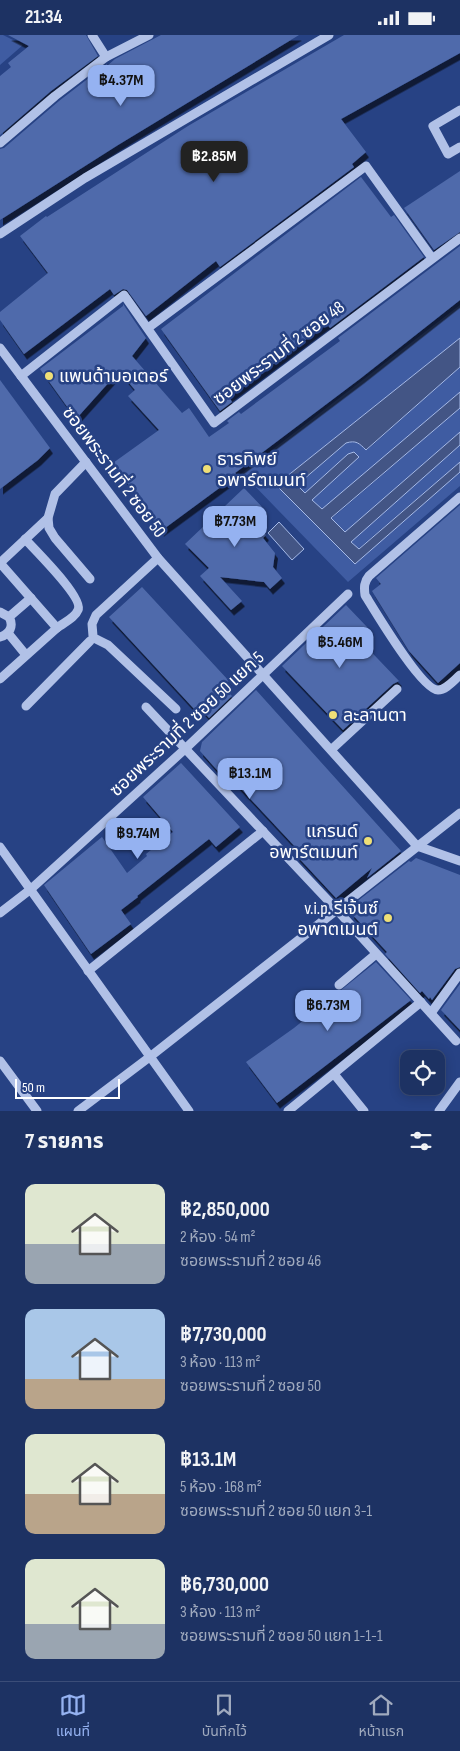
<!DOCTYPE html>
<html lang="th">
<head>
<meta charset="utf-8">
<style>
  body { margin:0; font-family:"Sofia Sans Condensed","Noto Sans Thai",sans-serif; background:#253a69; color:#f1f3f6; height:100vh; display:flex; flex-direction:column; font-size:19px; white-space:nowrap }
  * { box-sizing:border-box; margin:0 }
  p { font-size:16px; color:#a0aabe }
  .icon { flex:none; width:28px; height:28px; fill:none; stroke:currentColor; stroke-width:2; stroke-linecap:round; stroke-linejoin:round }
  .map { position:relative; height:1076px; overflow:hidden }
  .panel { display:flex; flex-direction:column; background:#1d3263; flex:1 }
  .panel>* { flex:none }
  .buttons { position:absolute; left:400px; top:1015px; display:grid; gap:10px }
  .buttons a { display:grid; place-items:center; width:45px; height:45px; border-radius:10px; background:#1d3263; box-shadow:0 2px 12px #0003,0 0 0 1px #3b4d78; font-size:25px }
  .scale { position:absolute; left:15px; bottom:12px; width:105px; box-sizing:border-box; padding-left:5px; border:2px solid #fff; border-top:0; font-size:14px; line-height:18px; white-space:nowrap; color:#fff; -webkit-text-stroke:4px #274284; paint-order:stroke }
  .price { position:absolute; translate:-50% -42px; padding:0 11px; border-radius:10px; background:#95b2f1; color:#111; font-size:16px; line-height:32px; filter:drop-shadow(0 1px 2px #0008) }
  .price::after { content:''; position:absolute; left:50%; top:30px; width:15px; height:11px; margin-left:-8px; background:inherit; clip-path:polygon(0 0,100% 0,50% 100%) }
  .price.selected { background:#222; color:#fff }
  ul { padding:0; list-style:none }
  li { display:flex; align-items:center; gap:15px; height:125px; padding:0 25px }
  li span { display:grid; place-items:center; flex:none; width:140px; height:100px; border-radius:10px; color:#555 }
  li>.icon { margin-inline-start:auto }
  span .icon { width:60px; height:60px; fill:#fffc; stroke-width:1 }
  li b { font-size:21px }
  h2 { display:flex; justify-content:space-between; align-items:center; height:60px; padding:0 25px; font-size:21px }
  .status { display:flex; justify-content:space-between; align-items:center; height:35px; padding:0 25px; background:#1d3263; direction:ltr }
  .status svg { height:14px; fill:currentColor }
  .menu { display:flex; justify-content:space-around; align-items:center; height:70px; border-top:1px solid #3b4d78; background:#1d3263; font-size:14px; color:#a0aabe }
  .menu a { display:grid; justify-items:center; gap:2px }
  .menu .selected { color:#95b2f1 }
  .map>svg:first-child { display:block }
</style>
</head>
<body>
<div class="status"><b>21:34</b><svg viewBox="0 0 49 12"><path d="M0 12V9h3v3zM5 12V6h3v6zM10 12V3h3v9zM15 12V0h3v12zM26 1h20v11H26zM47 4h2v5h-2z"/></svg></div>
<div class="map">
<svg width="460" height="1076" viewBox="0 0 460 1076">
  <defs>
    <filter id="shadow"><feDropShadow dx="3" dy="5.5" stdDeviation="0" flood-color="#0009"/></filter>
  </defs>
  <rect width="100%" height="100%" fill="#274284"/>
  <!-- green -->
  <g fill="#3f5ca2">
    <path d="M0 0H3L23 10 0 30Z"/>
    <path d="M460 270V303L276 450 355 528 460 437V451L348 547 242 438Z"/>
    <path d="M460 332V357L322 475 312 465 358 421 354 418 348 419 305 458 297 450 346 408C356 405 359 409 367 415Z"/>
    <path d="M460 373V397L345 497 331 484Z"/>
    <path d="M460 410V427L358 514 351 506Z"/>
  </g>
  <!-- water -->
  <g fill="#435585" stroke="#a6bae7">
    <path d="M460 303V332L366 415C359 408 356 405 346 408L297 450 305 458 348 419 354 417 359 422 312 465 322 474 460 357V373L331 483 345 497 460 397V410L351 507 359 514 460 427V437L355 529 276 450Z"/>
    <path d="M279 487 304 514 292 525 268 498Z"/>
  </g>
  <!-- building -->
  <g fill="#506bab" filter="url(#shadow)">
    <path d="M8 0H86L98 21 51 56 0 100V41L11 32 8 28 29 11Z"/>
    <path d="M161 0H299L118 110 0 185V114L4 113 59 66 107 29V31L115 24Z"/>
    <path d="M344 0H460V18L341 84 366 117 352 129 354 132 220 232 216 226 146 281 127 255 123 254 114 260 110 254 24 319 0 285V277L48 238 20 201 46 181 47 182 188 91Z"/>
    <path d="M460 136V197L434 215 404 173Z"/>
    <path d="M361 142 391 182 394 180 424 222 330 293 327 289 325 290 229 362 232 367 220 376 161 294Z"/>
    <path d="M460 211V265L361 343 235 438 237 440 161 496 113 428 159 395 128 361 135 355 119 336 76 384 40 334 123 271V269L146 303 132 321 182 378 189 373 209 402 229 388 227 386 239 377 241 379 340 306 338 303Z"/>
    <path d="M0 345 50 413 38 425 0 454Z"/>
    <path d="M244 453 264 474 253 485 266 500 263 503 275 518 273 532 282 543 270 554 264 547 220 542 242 566 231 575 200 541 209 533 185 509Z"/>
    <path d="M460 470V628L438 648 409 616 372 556 381 549 376 543Z"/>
    <path d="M142 552 229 646 223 651 232 661 209 683 200 673 196 676 109 582Z"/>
    <path d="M346 570 367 592 357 602 399 646 393 649 343 695 282 631Z"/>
    <path d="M256 655 401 816 367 843 372 833 336 863 296 820 300 817 229 741 225 744 200 716 202 707Z"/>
    <path d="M181 728 240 792 216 812 209 804 137 861 138 862 121 875 131 889 91 919 44 850 102 802 127 838 147 821 146 819 173 797 143 762Z"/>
    <path d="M416 823 460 840V932L455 934 432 965 430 962 429 964 422 956 420 958 385 919 387 917 351 878 355 868 409 826 411 827Z"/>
    <path d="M376 927 411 965 277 1068 246 1027 294 993Z"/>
    <path d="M460 949V995L441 975Z"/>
  </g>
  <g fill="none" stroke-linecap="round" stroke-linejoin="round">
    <!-- minor -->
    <g stroke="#b1c1e7" stroke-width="9">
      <path d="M92 0 106 22"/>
      <path d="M460 75 433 91 448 119 460 112"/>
      <path d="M0 108 55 61 106 22 149 0"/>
      <path d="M0 199 85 143 329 0"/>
      <path d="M148 293 366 131 432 223"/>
      <path d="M0 313 158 523 417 811 460 826"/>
      <path d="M21 341 124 260 214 388 460 203"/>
      <path d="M86 427 55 459 48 483 49 493 55 503 90 544"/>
      <path d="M460 462 369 541C364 547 364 552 365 560 375 576 422 655 438 655 446 655 454 645 460 640"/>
      <path d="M25 504C35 515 84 563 78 575 75 583 63 588 57 593"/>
      <path d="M0 528 48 483"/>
      <path d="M0 577 9 582C14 591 10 599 0 602"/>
      <path d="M9 582 31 563"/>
      <path d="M8 598 26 620"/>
      <path d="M93 601 92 589 96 580 158 523"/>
      <path d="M96 604 108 610 176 674"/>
      <path d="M0 644 57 593 0 528"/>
      <path d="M26 671 90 606"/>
      <path d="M146 672 337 875 456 1006"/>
      <path d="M332 714 397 654"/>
      <path d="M0 812 189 1076"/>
      <path d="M0 878 31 854 185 714 348 559"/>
      <path d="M88 936 263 796"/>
      <path d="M339 950 376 919"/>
      <path d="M431 978 460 938"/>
      <path d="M0 1026 37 1076"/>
      <path d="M334 1039 364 1076"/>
      <path d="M78 1076 151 1021 460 778"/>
      <path d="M288 1076 421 967"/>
      <path d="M439 1076 460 1047"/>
    </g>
  </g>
  <!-- markers -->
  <g fill="#efdf77" stroke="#274284" stroke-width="2">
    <circle cx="49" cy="341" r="5"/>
    <circle cx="207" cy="434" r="5"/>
    <circle cx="333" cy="680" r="5"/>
    <circle cx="368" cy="806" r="5"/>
    <circle cx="388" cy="883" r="5"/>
  </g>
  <g text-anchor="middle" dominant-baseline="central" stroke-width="5" stroke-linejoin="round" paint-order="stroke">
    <!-- street labels -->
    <g font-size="18" fill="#fff" stroke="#274284">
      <text transform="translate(279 318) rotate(-37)">ซอยพระรามที่ 2 ซอย 48</text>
      <text transform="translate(114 437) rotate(53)">ซอยพระรามที่ 2 ซอย 50</text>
      <text transform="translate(187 689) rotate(-43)">ซอยพระรามที่ 2 ซอย 50 แยก 5</text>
    </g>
    <!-- poi labels -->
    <g font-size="18" fill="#fff" stroke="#274284" text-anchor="start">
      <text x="59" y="341">แพนด้ามอเตอร์</text>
      <text x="217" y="424">ธารทิพย์<tspan x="217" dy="21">อพาร์ตเมนท์</tspan></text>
      <text x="343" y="680">ละลานตา</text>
      <text x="358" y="796" text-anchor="end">แกรนด์<tspan x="358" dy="21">อพาร์ตเมนท์</tspan></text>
      <text x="378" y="873" text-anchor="end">v.i.p. รีเจ้นซ์<tspan x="378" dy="21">อพาตเมนต์</tspan></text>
    </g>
  </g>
</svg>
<div class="buttons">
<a><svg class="icon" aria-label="locate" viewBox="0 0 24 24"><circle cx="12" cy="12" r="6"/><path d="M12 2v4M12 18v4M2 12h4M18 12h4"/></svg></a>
</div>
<div class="scale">50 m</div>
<b class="price" style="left:121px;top:72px">฿4.37M</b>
<b class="price selected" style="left:214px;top:148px">฿2.85M</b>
<b class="price" style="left:235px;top:513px">฿7.73M</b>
<b class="price" style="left:340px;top:634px">฿5.46M</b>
<b class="price" style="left:250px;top:765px">฿13.1M</b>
<b class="price" style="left:138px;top:825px">฿9.74M</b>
<b class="price" style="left:328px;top:997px">฿6.73M</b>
</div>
<section class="panel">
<h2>7 รายการ<svg class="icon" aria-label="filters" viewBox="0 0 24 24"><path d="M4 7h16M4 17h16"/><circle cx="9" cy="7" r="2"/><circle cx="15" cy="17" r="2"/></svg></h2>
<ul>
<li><span style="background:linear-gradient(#dfe7d0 60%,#9aa5b1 0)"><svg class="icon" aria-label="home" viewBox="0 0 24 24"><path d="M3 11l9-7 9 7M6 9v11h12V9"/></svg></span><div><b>฿2,850,000</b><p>2 ห้อง · 54 m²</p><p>ซอยพระรามที่ 2 ซอย 46</p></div></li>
<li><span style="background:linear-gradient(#a9c7e8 70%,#b9a48a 0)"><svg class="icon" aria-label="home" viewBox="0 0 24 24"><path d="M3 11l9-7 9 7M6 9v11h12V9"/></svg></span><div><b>฿7,730,000</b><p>3 ห้อง · 113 m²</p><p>ซอยพระรามที่ 2 ซอย 50</p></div></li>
<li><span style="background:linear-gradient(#dfe7d0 60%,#b9a48a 0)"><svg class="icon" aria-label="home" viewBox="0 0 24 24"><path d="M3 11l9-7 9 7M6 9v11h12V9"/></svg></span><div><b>฿13.1M</b><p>5 ห้อง · 168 m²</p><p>ซอยพระรามที่ 2 ซอย 50 แยก 3-1</p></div></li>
<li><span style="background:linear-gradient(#dfe7d0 65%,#9aa5b1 0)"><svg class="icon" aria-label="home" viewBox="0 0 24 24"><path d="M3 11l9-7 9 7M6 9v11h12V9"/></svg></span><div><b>฿6,730,000</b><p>3 ห้อง · 113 m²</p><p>ซอยพระรามที่ 2 ซอย 50 แยก 1-1-1</p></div></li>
</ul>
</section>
<nav class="menu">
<a class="selected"><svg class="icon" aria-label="map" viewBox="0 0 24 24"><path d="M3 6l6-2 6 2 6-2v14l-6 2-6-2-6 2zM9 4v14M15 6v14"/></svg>แผนที่</a>
<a><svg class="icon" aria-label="saved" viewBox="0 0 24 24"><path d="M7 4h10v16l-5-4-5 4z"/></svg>บันทึกไว้</a>
<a><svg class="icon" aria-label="home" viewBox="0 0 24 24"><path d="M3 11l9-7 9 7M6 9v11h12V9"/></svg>หน้าแรก</a>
</nav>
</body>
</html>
